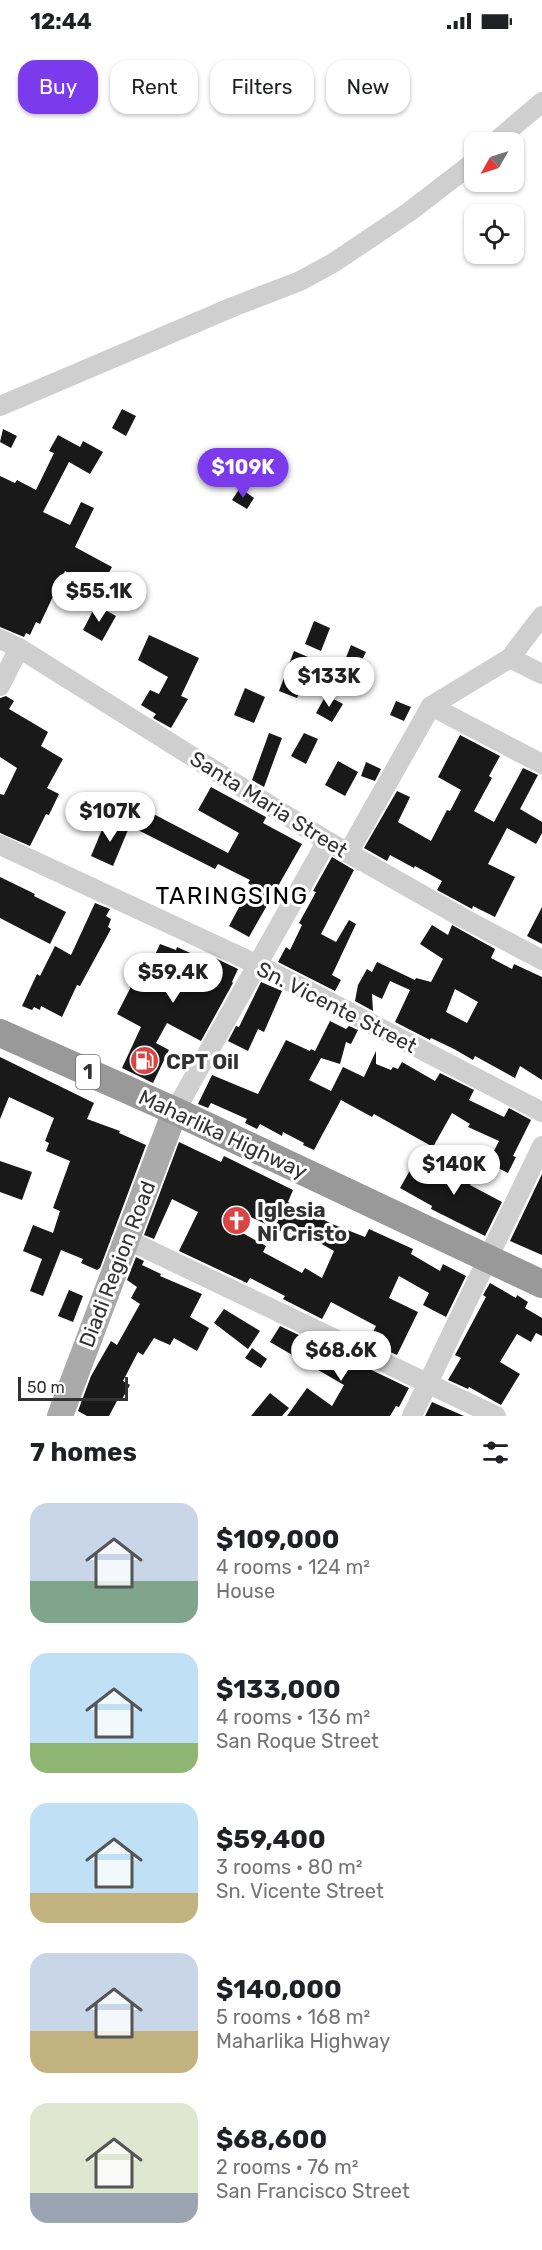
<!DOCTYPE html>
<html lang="en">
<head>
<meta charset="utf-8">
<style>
  body { margin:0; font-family:Rubik,sans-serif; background:#f2f2f2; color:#202124; height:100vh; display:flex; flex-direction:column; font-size:22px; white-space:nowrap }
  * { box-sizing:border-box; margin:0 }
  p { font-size:20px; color:#757577 }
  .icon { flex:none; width:33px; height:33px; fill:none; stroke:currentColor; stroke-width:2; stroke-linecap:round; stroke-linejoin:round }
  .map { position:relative; height:1374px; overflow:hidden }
  .panel { display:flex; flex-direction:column; background:#fff; flex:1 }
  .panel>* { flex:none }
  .banner { position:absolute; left:18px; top:18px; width:507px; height:54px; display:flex; gap:12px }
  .needle { width:39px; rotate:231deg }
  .controls { position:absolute; left:464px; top:90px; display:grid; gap:12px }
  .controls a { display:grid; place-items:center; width:60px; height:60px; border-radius:12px; background:#fff; box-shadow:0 2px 4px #0004; font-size:30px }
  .scale { position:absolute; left:18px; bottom:15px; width:110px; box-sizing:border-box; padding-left:6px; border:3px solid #323232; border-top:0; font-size:16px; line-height:21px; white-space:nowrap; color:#323232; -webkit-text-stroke:4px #fff; paint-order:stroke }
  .price { position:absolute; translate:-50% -51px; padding:0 14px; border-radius:21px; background:#fff; color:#222; font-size:20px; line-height:39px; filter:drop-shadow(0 2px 3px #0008) }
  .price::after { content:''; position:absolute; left:50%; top:36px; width:18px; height:14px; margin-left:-9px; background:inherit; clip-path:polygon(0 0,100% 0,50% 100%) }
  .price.active { background:#7c3aed; color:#fff }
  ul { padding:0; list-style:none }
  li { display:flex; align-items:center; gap:18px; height:150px; padding:0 30px }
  li span { display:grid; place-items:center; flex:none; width:168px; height:120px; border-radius:18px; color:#555 }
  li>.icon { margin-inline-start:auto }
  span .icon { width:72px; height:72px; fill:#fffc; stroke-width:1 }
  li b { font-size:26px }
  h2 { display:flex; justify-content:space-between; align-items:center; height:72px; padding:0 30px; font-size:26px }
  .tag { padding:0 21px; border-radius:18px; background:#fff; box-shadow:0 2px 4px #0004; font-size:21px; line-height:54px }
  .tag.active { background:#7c3aed; color:#fff }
  .status { display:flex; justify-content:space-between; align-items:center; height:42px; padding:0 30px; background:#fff; direction:ltr }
  .status svg { height:16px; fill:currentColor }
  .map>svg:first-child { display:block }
</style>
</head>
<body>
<div class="status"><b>12:44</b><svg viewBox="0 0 49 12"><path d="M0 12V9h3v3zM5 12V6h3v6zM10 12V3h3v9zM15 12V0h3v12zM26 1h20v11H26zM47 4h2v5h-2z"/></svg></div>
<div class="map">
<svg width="542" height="1374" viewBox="0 0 542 1374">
  <rect width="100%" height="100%" fill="#fff"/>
  <!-- building -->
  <g fill="#191919" fill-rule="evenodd">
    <path d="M122 367 136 374 126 394 112 386Z"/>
    <path d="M3 387 17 394 11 406 0 400Z"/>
    <path d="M58 393 80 405 83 399 103 410 90 432 69 420 43 470 70 483 81 460 94 466 75 505 112 525 99 549 65 529 40 582 36 580 30 593 26 591 24 595 0 585V434L15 441 17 438 36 448 54 411 49 409Z"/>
    <path d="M240 446 254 456 247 467 232 458Z"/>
    <path d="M96 563 116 574 102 599 83 588Z"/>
    <path d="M314 579 330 586 321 609 305 602Z"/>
    <path d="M149 593 199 616 181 654 188 657 171 686 153 676 156 672 141 663 150 648 159 652 168 635 138 618Z"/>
    <path d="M351 603 366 610 359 624 345 618Z"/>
    <path d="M294 609 308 615 302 631 306 633 297 656 279 649Z"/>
    <path d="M245 646 265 655 254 681 234 673Z"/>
    <path d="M326 653 343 662 332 680 316 671Z"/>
    <path d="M6 654 14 659 9 667 48 690 41 704 63 717 47 746 59 752 49 773 46 772 30 804 0 791V752L4 753 17 726 0 715V656Z"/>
    <path d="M396 659 411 665 404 679 390 673Z"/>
    <path d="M269 691 282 696 264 745 252 738Z"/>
    <path d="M304 691 318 697 306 722 291 714Z"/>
    <path d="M460 693 500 714 489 734 492 736 474 769 494 780 523 726 538 733 520 767 542 780V791L536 802 507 786 488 822 515 835 495 875 473 864 472 867 437 848 442 839 415 824 414 826 390 813 387 819 364 806 397 749 410 755 398 780 431 799 447 768 450 769 461 748 438 735Z"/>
    <path d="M338 719 358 730 345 754 325 743Z"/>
    <path d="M366 720 381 727 375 739 361 734Z"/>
    <path d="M211 745 266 775 263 781 302 802 249 895 229 884 251 843 248 841 250 838 218 822 215 827 134 786 144 767 228 811 239 791 198 768Z"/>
    <path d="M106 778 128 788 113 824 91 814Z"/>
    <path d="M332 815 354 828 321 892 336 900 349 878 356 882 332 933 341 938 335 949 278 920 286 905 290 908 302 883 299 881 316 850 313 849Z"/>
    <path d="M0 835 35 852 34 854 66 870 50 902 0 876Z"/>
    <path d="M95 861 110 867 106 874 111 877 108 885 111 887 80 944 77 943 62 975 41 964 40 968 34 965 32 968 22 964 37 932 40 934 55 904 71 913Z"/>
    <path d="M542 865V902L527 894Z"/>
    <path d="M432 883 448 893 452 883 495 907 491 916 512 927 514 922 542 935V1038L520 1024 515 1036 475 1014 473 1018 454 1007 431 996 430 998 395 980 410 948 390 939 382 957 372 952 373 969 355 959 358 943 367 927 372 930 377 920 415 938 416 936 431 940 443 917 420 902ZM455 947 478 960 467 981 446 970Z"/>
    <path d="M160 902 176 908 177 905 208 919 211 914 238 927 232 940 233 941 201 999 167 981 156 1001 169 1008 153 1041 122 1026 141 985 117 972 138 931 145 935Z"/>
    <path d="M261 940 282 949 264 990 258 987 248 1009 228 999 236 984 239 985Z"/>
    <path d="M330 979 346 987 349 984 358 988 351 1002 346 1000 340 1022 321 1016 309 1038 331 1049 343 1025 364 1035 376 1009V1022L391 1028 393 1025 398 1027 402 1020 435 1039 440 1031 474 1048 469 1058 504 1075 509 1066 531 1078 513 1114 516 1115 508 1131 488 1121 499 1099 468 1085 470 1082 452 1071 433 1105 374 1072 372 1075 341 1058 314 1108 303 1103 304 1101 283 1090 282 1094 260 1082 257 1087 245 1081 247 1077 211 1061 208 1066 198 1062 212 1033 258 1052 286 998 310 1009 311 1007 315 1009Z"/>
    <path d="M0 1015 94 1061 87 1077 120 1089 119 1091 146 1103 100 1226 97 1228 81 1221 83 1217 61 1208 43 1254 30 1249 42 1217 23 1209 33 1183 53 1191 60 1169 53 1166 70 1119 46 1109 49 1101 45 1099 54 1076 9 1055 0 1077Z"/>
    <path d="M179 1100 221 1120 224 1114 293 1148 288 1160 332 1182 365 1195 369 1187 413 1207 411 1212 440 1229 443 1222 466 1234 446 1275 423 1263 429 1251 399 1234 389 1256 418 1270 397 1313 368 1300 376 1284 331 1260 322 1277 283 1257 285 1254 250 1236 247 1241 179 1209 198 1170 172 1157 154 1197 144 1193ZM238 1169 301 1199 304 1192 334 1209 322 1236 305 1226 302 1231 263 1210 266 1204 230 1184Z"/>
    <path d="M0 1119 32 1130 22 1158 0 1150Z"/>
    <path d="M456 1120 476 1131 470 1143 502 1160 485 1194 431 1167 432 1164 400 1146 414 1121 430 1130 432 1126 449 1134Z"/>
    <path d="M542 1132V1213L510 1199Z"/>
    <path d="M136 1215 144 1219 142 1223 161 1232 160 1234 202 1252 190 1275 209 1286 197 1309 174 1296 170 1303 154 1296 143 1313 138 1310 123 1339 130 1343 121 1359 118 1357 109 1374H87L78 1369 91 1334 111 1299 117 1303 140 1262 131 1256 137 1245 127 1238Z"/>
    <path d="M490 1241 516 1256 517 1253 528 1260 525 1266 542 1276V1294L536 1291 531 1300 517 1292 500 1320 520 1332 501 1363 469 1345 468 1347 448 1338 461 1316 455 1313 486 1255 483 1253Z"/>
    <path d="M69 1248 83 1254 73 1280 58 1274Z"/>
    <path d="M224 1267 260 1289 248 1307 214 1281Z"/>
    <path d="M280 1284 409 1346 399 1365 396 1364 390 1374H287L307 1346 332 1364 344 1343 270 1300Z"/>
    <path d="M252 1306 267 1317 261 1326 245 1316Z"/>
    <path d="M270 1351 289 1366 282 1374H251Z"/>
    <path d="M432 1360 464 1374H425Z"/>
  </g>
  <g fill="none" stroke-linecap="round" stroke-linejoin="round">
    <!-- minor -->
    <g stroke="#cfcfcf" stroke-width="20">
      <path d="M495 100 542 60"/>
      <path d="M0 364 235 264 300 239 333 221 409 170 474 120"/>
      <path d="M0 597 19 606 327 799 463 876 542 918"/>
      <path d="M510 616 542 632"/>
      <path d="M0 644 19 606"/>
      <path d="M431 664 542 722"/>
      <path d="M0 803 258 923 542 1070"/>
      <path d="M348 811 431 664 510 616 542 574"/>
      <path d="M175 1069 327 799"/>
      <path d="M126 1197 496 1374"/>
      <path d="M412 1374 542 1104"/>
    </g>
    <!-- major -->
    <path stroke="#aaa" stroke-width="26" d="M60 1374 175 1069"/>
    <!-- highway -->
    <path stroke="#999" stroke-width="28" d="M0 991 175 1069 542 1242"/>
  </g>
  <!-- icons -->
  <defs>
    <symbol id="fuel-disc" viewBox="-11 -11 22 22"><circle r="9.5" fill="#da4544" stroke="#fff"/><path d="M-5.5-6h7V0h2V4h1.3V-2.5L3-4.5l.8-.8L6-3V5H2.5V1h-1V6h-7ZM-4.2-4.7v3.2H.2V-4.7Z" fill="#fff"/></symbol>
    <symbol id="church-disc" viewBox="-11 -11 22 22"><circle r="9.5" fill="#da4544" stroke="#fff"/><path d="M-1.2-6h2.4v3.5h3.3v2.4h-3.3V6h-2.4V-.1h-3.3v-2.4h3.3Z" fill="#fff"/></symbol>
  </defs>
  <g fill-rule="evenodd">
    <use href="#fuel-disc" x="128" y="1002" width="33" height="33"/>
    <use href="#church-disc" x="220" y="1162" width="33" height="33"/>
  </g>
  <g text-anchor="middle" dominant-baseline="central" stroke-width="6" stroke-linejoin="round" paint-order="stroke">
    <!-- shield labels -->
    <rect fill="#fff" stroke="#707070" stroke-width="1.5" x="76" y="1013" width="24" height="34" rx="4.5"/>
    <g font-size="20" font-weight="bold" fill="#323232">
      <text x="88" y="1030">1</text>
    </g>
    <!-- street labels -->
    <g font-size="21" fill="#323232" stroke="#fff">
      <text transform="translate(269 762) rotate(32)">Santa Maria Street</text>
      <text transform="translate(337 965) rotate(27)">Sn. Vicente Street</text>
      <text transform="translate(223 1092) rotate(25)">Maharlika Highway</text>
      <text transform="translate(117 1222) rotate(-69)">Diadi Region Road</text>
    </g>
    <!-- poi labels -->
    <g font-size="21" font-weight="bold" fill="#323232" stroke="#fff" text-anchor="start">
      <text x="166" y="1019">CPT Oil</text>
      <text x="257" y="1167">Iglesia<tspan x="257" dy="24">Ni Cristo</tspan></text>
    </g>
    <!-- quarter labels -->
    <g font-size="24" letter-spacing="1.5" fill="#000" stroke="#fff">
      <text x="232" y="854">TARINGSING</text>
    </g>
  </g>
</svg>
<div class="controls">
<a><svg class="needle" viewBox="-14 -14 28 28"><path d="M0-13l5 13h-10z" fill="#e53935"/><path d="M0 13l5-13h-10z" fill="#757577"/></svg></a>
<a><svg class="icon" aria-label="locate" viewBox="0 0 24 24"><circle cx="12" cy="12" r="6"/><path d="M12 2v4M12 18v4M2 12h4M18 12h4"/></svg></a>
</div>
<div class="scale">50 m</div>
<b class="price active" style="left:243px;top:457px">$109K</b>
<b class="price" style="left:99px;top:581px">$55.1K</b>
<b class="price" style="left:329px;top:666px">$133K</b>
<b class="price" style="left:110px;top:801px">$107K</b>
<b class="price" style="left:173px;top:962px">$59.4K</b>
<b class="price" style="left:454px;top:1154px">$140K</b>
<b class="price" style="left:341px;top:1340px">$68.6K</b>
<div class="banner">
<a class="tag active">Buy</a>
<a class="tag">Rent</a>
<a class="tag">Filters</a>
<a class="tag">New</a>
</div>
</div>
<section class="panel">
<h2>7 homes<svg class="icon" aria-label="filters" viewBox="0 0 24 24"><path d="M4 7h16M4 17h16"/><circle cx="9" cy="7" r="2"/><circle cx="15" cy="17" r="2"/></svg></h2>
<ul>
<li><span style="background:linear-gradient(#c9d6e8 65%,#7fa58c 0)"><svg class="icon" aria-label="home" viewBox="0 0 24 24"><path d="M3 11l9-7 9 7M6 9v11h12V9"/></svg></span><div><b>$109,000</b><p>4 rooms · 124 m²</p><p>House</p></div></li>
<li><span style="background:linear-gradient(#bfe0f5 75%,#8fb573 0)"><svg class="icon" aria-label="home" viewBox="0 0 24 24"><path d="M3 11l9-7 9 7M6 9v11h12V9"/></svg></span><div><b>$133,000</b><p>4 rooms · 136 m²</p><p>San Roque Street</p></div></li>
<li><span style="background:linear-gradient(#bfe0f5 75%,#c2b280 0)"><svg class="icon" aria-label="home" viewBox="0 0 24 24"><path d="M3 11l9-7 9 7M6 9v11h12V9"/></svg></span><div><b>$59,400</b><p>3 rooms · 80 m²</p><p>Sn. Vicente Street</p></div></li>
<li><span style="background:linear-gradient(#c9d6e8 65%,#c2b280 0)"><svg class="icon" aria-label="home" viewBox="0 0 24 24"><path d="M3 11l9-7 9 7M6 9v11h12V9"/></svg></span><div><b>$140,000</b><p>5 rooms · 168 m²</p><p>Maharlika Highway</p></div></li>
<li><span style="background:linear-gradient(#dfe7d0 75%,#9aa5b1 0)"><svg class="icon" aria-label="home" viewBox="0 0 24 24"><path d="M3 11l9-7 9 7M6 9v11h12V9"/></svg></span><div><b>$68,600</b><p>2 rooms · 76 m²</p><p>San Francisco Street</p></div></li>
</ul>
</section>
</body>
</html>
